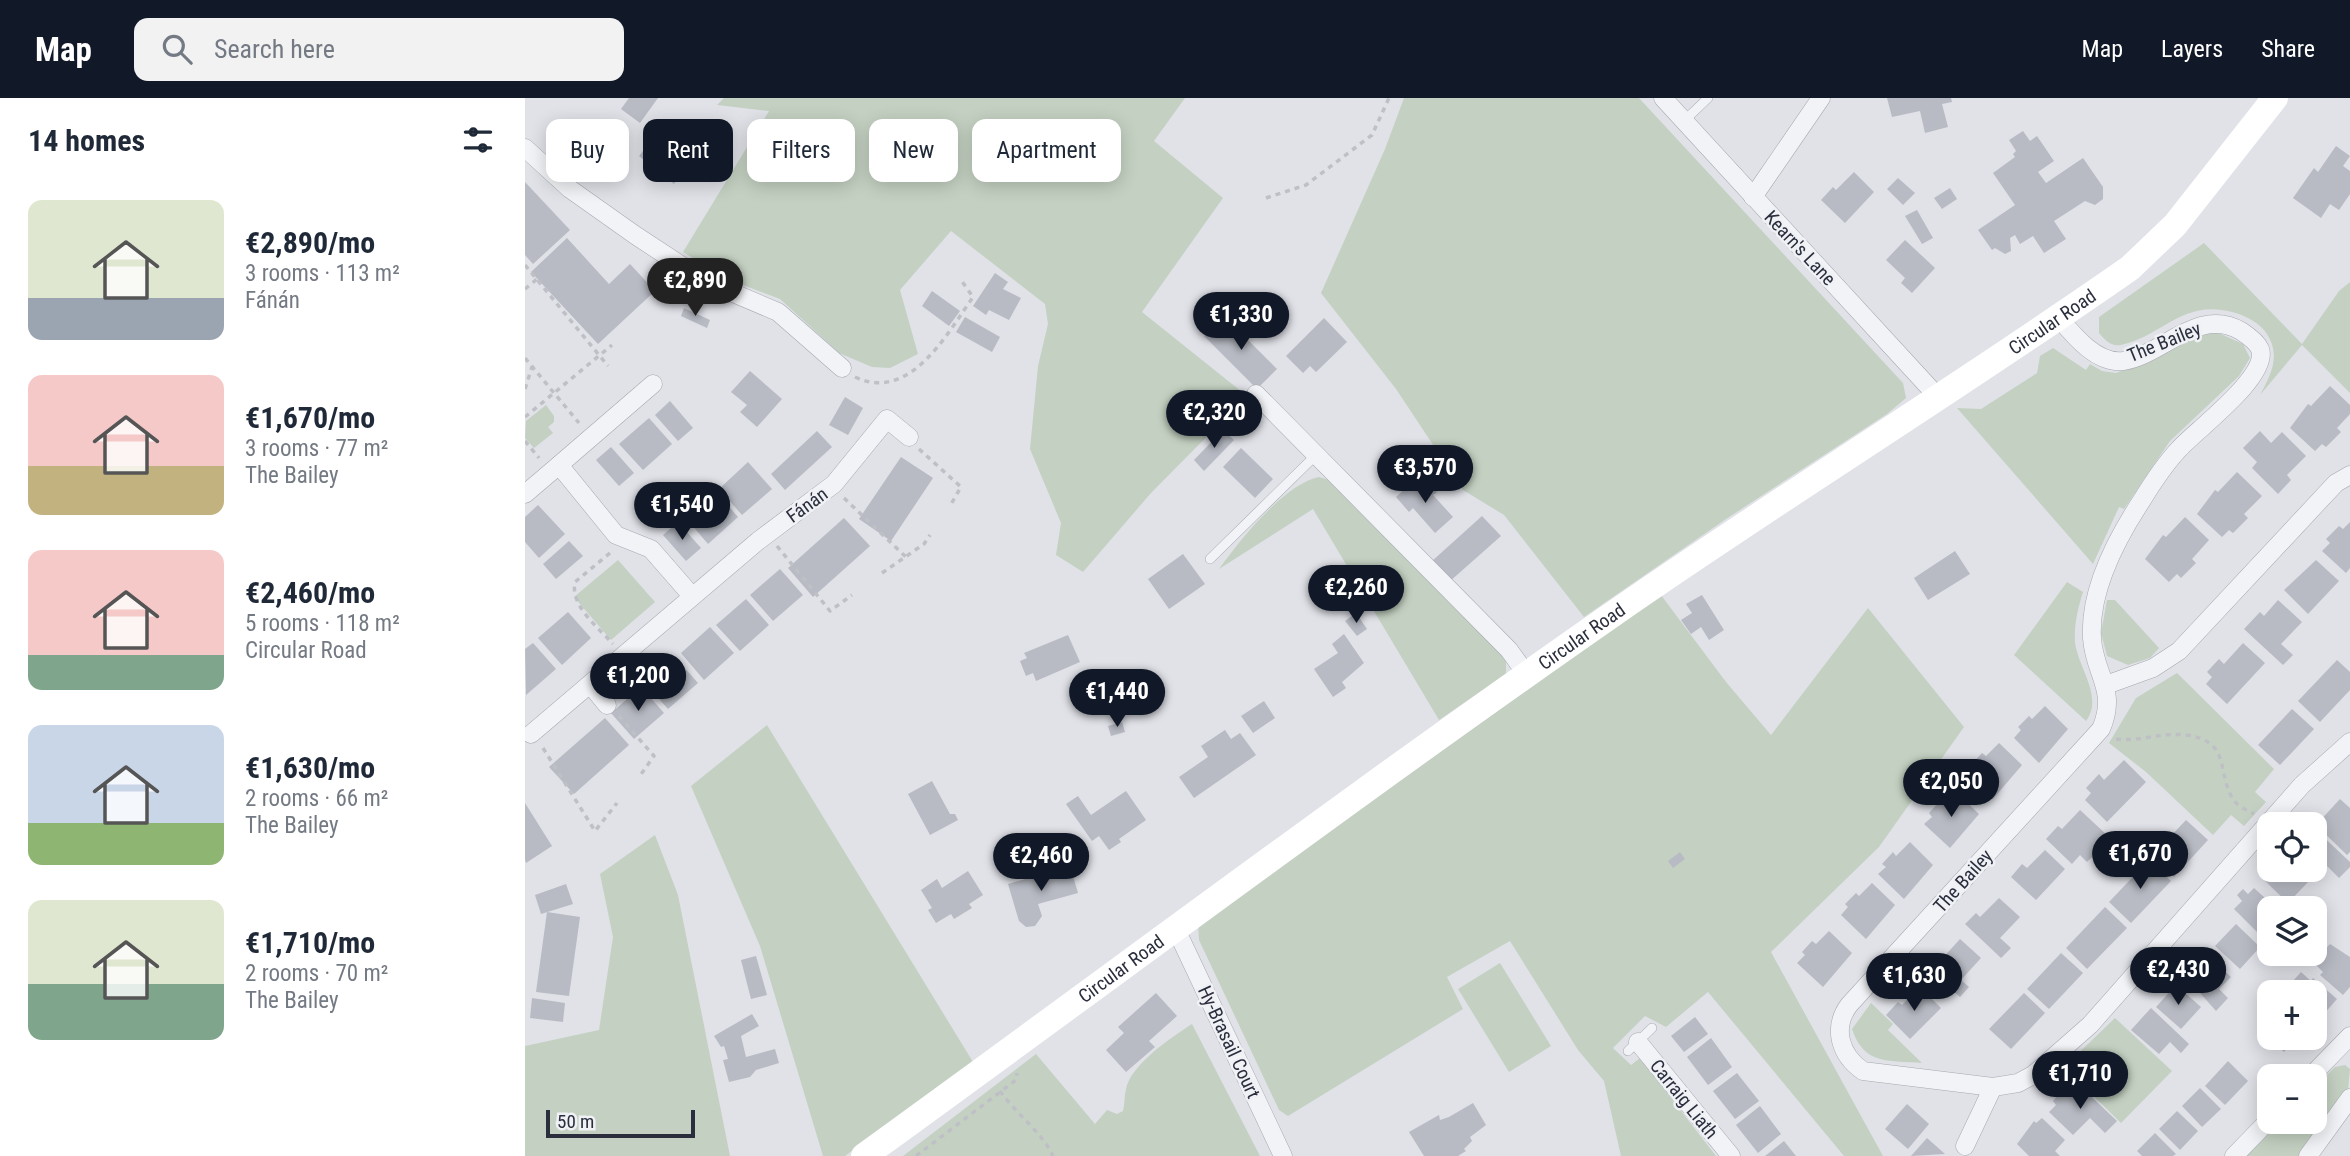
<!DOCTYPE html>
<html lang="en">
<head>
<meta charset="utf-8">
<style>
  body { margin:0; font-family:"Roboto Condensed",sans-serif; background:#f2f2f3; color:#1f2937; height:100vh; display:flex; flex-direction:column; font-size:26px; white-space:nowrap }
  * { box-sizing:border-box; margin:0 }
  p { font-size:23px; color:#747a83 }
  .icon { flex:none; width:38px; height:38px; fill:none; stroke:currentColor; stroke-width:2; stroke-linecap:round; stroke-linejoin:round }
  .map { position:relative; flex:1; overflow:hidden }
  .side { display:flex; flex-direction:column; background:#fff; width:525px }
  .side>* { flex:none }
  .hud { position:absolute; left:21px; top:21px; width:665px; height:63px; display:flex; gap:14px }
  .buttons { position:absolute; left:1732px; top:714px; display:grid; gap:14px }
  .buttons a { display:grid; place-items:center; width:70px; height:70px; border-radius:14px; background:#fff; box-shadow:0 4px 18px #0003; font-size:35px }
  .scale { position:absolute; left:21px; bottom:18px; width:149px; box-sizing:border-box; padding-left:7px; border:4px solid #2a2e3d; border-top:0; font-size:19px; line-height:24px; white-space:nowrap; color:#2a2e3d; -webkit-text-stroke:5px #eff1f5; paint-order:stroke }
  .price { position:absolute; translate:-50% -60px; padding:0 16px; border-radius:24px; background:#111827; color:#fff; font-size:23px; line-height:46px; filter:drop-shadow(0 2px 4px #0008) }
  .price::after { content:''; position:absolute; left:50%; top:42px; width:21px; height:16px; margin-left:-10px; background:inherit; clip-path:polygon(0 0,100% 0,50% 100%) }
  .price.current { background:#222; color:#fff }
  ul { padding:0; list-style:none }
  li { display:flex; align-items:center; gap:21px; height:175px; padding:0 28px }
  li span { display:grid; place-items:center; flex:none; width:196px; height:140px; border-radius:14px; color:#555 }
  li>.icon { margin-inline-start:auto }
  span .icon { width:84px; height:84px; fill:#fffc; stroke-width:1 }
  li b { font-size:30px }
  h2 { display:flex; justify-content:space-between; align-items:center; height:84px; padding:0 28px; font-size:30px }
  .pill { padding:0 24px; border-radius:14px; background:#fff; box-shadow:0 4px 18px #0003; font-size:24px; line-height:63px }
  .pill.current { background:#111827; color:#fff }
  header { display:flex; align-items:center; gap:42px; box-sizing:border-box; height:98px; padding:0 35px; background:#111827; color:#fff }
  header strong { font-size:33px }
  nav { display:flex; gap:38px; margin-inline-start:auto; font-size:24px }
  .search { width:490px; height:63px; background:#f2f2f3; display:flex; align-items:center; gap:18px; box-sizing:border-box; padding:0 24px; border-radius:14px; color:#747a83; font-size:26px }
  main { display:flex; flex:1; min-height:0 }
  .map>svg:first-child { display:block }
</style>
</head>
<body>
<header>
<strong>Map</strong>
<div class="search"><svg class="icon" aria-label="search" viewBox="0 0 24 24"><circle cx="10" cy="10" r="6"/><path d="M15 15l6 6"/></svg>Search here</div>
<nav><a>Map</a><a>Layers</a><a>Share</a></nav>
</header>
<main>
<section class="side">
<h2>14 homes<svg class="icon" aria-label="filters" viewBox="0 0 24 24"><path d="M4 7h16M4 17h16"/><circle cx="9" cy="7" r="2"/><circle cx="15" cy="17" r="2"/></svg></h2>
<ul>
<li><span style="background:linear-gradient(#dfe7d0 70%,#9aa5b1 0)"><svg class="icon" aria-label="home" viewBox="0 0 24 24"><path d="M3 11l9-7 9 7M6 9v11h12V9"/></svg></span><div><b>€2,890/mo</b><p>3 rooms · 113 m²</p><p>Fánán</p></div></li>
<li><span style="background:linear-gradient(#f6c9c9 65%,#c2b280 0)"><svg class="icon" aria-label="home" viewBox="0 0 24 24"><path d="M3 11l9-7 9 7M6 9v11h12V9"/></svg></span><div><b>€1,670/mo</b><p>3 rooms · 77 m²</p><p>The Bailey</p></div></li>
<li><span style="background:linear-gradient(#f6c9c9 75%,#7fa58c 0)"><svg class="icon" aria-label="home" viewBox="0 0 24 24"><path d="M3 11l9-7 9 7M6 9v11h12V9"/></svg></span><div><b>€2,460/mo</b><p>5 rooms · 118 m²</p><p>Circular Road</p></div></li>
<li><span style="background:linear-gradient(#c9d6e8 70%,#8fb573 0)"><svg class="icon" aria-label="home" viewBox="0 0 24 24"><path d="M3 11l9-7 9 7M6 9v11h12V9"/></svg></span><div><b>€1,630/mo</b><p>2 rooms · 66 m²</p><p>The Bailey</p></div></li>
<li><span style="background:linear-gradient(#dfe7d0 60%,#7fa58c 0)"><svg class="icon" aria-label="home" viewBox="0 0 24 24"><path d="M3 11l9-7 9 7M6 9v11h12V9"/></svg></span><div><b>€1,710/mo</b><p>2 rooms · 70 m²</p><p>The Bailey</p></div></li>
</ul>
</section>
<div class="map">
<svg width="1825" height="1058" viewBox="0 0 1825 1058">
  <rect width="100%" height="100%" fill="#e0e2e8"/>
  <!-- green -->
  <g fill="#c4d1c2">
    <path d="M199 0H660L629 43 698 100 617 214 722 298 626 395 558 474 531 457 536 425 505 351 513 268 523 226 520 206 426 133 375 192 393 256 365 270 347 269 314 255 255 201 202 181 158 154 244 13 192 7Z"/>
    <path d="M879 0H1114L1378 285 1381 300 1362 316 1201 421 1059 519 979 417 938 392 871 291 796 195 860 51Z"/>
    <path d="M1679 145 1777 246 1814 193 1825 184V295L1777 247 1735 297C1747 275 1757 255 1739 232 1731 223 1719 217 1707 214 1657 201 1638 238 1596 247 1586 249 1580 242 1574 235V219Z"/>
    <path d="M1689 233 1718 246 1725 260 1714 278 1645 343 1599 411 1594 409 1568 466 1432 310 1456 311 1512 275 1515 258 1528 250 1561 272 1565 266 1577 273 1591 275Z"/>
    <path d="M21 307 29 318V324L23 329 28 335 9 350 0 340 1 323Z"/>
    <path d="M794 379 804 382 981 561V576L914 622 788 411 694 471C715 442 759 386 794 379Z"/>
    <path d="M93 462 130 504 86 542 49 499Z"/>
    <path d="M1542 484 1558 494C1553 510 1549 526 1550 544 1553 570 1579 599 1561 623L1489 557Z"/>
    <path d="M1136 497 1201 584 1246 637 1343 510 1439 629 1354 749 1246 854 1358 1058H1319L1183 894 1141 929 1120 918 1088 950 1106 967 1115 960 1191 1058H1096L1079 983 1053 952 985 843 922 879 938 911 763 1018 754 1012 674 842 673 825Z"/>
    <path d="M1582 502H1590L1634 550 1625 560 1603 567 1582 558 1576 535Z"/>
    <path d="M1652 575 1749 671 1730 694 1741 704 1719 728 1706 717 1688 737 1621 674 1584 645 1611 600Z"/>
    <path d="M242 627 448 964 320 1058H298L235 848 166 688Z"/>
    <path d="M130 737 153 797 205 1058H0V948L74 932 88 839 75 776Z"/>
    <path d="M975 865 1026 948 984 974 933 891Z"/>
    <path d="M1346 905 1368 926 1363 932 1397 965C1365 962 1339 968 1327 931Z"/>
    <path d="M1590 920 1647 973 1596 1025 1539 969Z"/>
    <path d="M667 926 735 1058H378L511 956 570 1026 582 1012 592 1016 598 1013C600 1006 599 998 601 991 606 966 647 939 667 926Z"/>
    <path d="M1820 967 1825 971 1823 992 1774 1058H1720L1754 1024H1790V988L1810 969Z"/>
  </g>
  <!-- building -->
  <g fill="#b8bbc4">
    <path d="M104 0H133L115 25 96 11Z"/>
    <path d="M1362 0H1426L1427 4 1417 6 1423 29 1400 35 1395 13 1367 19Z"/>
    <path d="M165 30 183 43 149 86 114 58 131 36 155 55 160 48 154 43Z"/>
    <path d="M1498 33 1505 43 1512 38 1529 63 1513 74 1521 85 1558 60 1578 89V101L1570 107 1560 103 1529 123 1541 141 1519 155 1508 138 1495 146 1490 137 1485 140 1486 153 1480 156 1470 150 1467 152 1453 132 1490 107 1468 75 1490 59 1488 56 1491 53 1484 42Z"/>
    <path d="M1811 48 1825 58 1818 68 1825 73V96L1814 112 1805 106 1796 120 1768 100 1789 70 1793 74Z"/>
    <path d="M1329 74 1349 94 1320 125 1296 102 1308 89 1311 92Z"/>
    <path d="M1373 80 1390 95 1378 107 1362 91Z"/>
    <path d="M0 84 45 132 8 166 0 157Z"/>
    <path d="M1425 90 1432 101 1417 111 1409 100Z"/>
    <path d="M1392 112 1408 140 1397 146 1380 118Z"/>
    <path d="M42 140 84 186 105 166 130 193 73 246 6 174Z"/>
    <path d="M1380 142 1410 170 1387 195 1376 185 1380 180 1361 162Z"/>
    <path d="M470 175 483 184 478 191 496 200 484 222 464 212 461 217 448 208Z"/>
    <path d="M407 193 435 213 424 228 397 208Z"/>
    <path d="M159 210 185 222 182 230 156 218Z"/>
    <path d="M699 218 752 271 732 291 679 238Z"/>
    <path d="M440 219 475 239 467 254 431 234Z"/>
    <path d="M799 220 822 244 791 274 785 268 778 275 761 258Z"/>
    <path d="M225 273 257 301 232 329 215 314 222 307 206 294Z"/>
    <path d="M1805 288 1825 307V316L1812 330 1816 334 1801 349 1797 346 1790 353 1765 330 1783 306 1786 308Z"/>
    <path d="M320 299 338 310 323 337 304 327Z"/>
    <path d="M145 303 168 330 153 343 130 317Z"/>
    <path d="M124 320 147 346 118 372 94 346Z"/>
    <path d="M698 332 709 342 679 373 669 362Z"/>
    <path d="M292 333 307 349 260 392 246 376Z"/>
    <path d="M1735 333 1746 345 1757 334 1781 358 1762 377 1766 382 1753 396 1727 370 1732 364 1718 350Z"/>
    <path d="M86 349 109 375 94 388 71 362Z"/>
    <path d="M716 350 748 381 730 400 698 369Z"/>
    <path d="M376 359 408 380 366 443 334 421Z"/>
    <path d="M223 364 247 391 217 417 194 391Z"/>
    <path d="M1712 374 1737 398 1719 416 1723 420 1708 435 1704 432 1697 439 1672 416 1690 392 1693 394Z"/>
    <path d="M892 380 901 391 906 387 912 394 908 397 928 419 910 435 888 410 884 414 871 399Z"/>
    <path d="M190 393 213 419 183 446 160 419Z"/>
    <path d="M13 407 40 436 14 460 0 444V419Z"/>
    <path d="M957 418 976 438 924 484 906 464Z"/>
    <path d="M1660 419 1684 442 1667 461 1671 465 1656 480 1652 476 1644 484 1620 461 1638 437 1641 439Z"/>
    <path d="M319 420 345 448 288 499 263 470Z"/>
    <path d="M153 424 176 450 161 463 138 437Z"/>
    <path d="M1825 424V470L1821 475 1797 453 1805 445 1801 441 1814 428 1818 431Z"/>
    <path d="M44 443 58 458 31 481 18 466Z"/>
    <path d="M1430 453 1445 476 1403 502 1389 480Z"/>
    <path d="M658 456 680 486 644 511 623 481Z"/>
    <path d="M1791 462 1814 483 1783 516 1759 492Z"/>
    <path d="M255 471 278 497 248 523 225 497Z"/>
    <path d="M1177 497 1199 532 1184 542 1176 529 1166 536 1156 522 1167 515 1161 506Z"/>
    <path d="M221 501 244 527 215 553 191 527Z"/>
    <path d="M1753 502 1777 524 1756 546 1768 557 1758 567 1719 531 1735 514 1739 518Z"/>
    <path d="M43 514 66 540 37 567 13 540Z"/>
    <path d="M831 515 842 531 832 538 820 523Z"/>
    <path d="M185 529 209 555 179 582 156 555Z"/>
    <path d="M819 536 839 565 817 584 821 590 808 599 789 571 813 555 807 546Z"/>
    <path d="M543 537 555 564 511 583 508 575 501 578 495 563 502 560 499 555Z"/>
    <path d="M8 545 31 571 1 597 0 551Z"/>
    <path d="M1718 545 1740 565 1702 606 1681 586 1687 579 1682 574 1694 561 1699 566Z"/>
    <path d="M150 559 173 585 143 611 120 585Z"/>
    <path d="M1812 562 1825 574V592L1795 624 1773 603Z"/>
    <path d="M116 589 139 615 109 641 86 615Z"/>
    <path d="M739 603 750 620 728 635 716 618Z"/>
    <path d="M1520 608 1543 631 1514 665 1489 640 1496 632 1493 629 1504 618 1507 621Z"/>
    <path d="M1767 611 1789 631 1755 667 1733 647Z"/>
    <path d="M80 620 104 647 49 696 24 669Z"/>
    <path d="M597 624 600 634 586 638 583 628Z"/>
    <path d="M700 632 706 641 715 635 731 657 669 700 654 679 683 659 676 648Z"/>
    <path d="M1474 645 1497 667 1468 701 1443 677 1450 669 1447 666 1457 655 1461 658Z"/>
    <path d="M1599 662 1621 684 1582 724 1560 702 1566 695 1561 690 1574 676 1579 682Z"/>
    <path d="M407 683 425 716H430L433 722 405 737 383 696Z"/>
    <path d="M601 693 621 722 594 741 596 744 584 752 574 738 567 743 541 706 553 698 566 717Z"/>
    <path d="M1431 694 1454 716 1425 750 1399 726 1407 719 1404 715 1414 704 1418 707Z"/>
    <path d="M1815 701 1825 710V754L1822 757 1791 727Z"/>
    <path d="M0 705 27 748 1 765 0 762Z"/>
    <path d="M1555 712 1596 750 1583 764 1572 754 1562 764 1555 757 1547 766 1521 741 1533 728 1537 731Z"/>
    <path d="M1661 722 1683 742 1649 779 1627 758Z"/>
    <path d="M1790 731 1825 764V769L1814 780 1798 764 1790 773Z"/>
    <path d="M1385 744 1408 767 1379 801 1353 776 1361 769 1357 766 1368 754 1371 758Z"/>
    <path d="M1520 752 1540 771 1511 802 1486 779 1497 766 1502 770Z"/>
    <path d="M1155 754 1160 761 1148 770 1143 763Z"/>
    <path d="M1624 762 1646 783 1606 825 1584 804Z"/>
    <path d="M545 768 553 795 513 806 517 818 510 828 501 829 494 823 483 786Z"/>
    <path d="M1748 772H1772L1784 783 1763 805 1739 782Z"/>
    <path d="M443 773 458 797 444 806 447 810 429 821 426 816 411 825 403 812 407 810 396 792 412 781 417 790Z"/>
    <path d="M1347 785 1370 807 1341 841 1316 817 1323 809 1320 806 1331 795 1334 798Z"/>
    <path d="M41 786 48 806 16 816 10 797Z"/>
    <path d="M1729 790 1751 810H1745V821L1732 834 1709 811 1717 803 1712 797 1718 791 1723 796Z"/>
    <path d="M1474 800 1495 819 1475 840 1486 850 1476 860 1440 826 1451 815 1455 819Z"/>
    <path d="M1580 809 1602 830 1562 871 1541 850Z"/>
    <path d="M22 814 55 819 44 898 11 894Z"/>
    <path d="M1711 826 1735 849 1715 871 1690 848Z"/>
    <path d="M1304 833 1327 855 1298 889 1272 865 1280 857 1277 854 1287 843 1291 846Z"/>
    <path d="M1435 841 1456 860 1436 882 1444 889 1435 899 1401 869 1411 858 1416 862Z"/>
    <path d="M1805 846 1825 859V889L1818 897 1795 877 1798 874 1788 864Z"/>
    <path d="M1536 855 1558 875 1524 911 1502 891Z"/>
    <path d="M1681 856 1706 879 1694 891 1703 900 1691 913 1660 878Z"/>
    <path d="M231 858 242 897 226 901 216 862Z"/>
    <path d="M1776 874 1786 883 1788 880 1812 901 1790 926V894L1759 893Z"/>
    <path d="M1651 887 1676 909 1656 931 1631 909Z"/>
    <path d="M1395 889 1416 910 1385 941 1361 917 1373 904 1377 907Z"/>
    <path d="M631 895 652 918 624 943 630 949 601 974 581 952 599 935 593 929Z"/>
    <path d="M1499 895 1520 915 1486 951 1464 931Z"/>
    <path d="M7 900 40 905 38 924 5 920Z"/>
    <path d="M1626 910 1664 946 1656 955 1645 944 1634 956 1606 932Z"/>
    <path d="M227 916 234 928 216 938 221 959 250 951 254 965 231 972 225 979 204 984 198 962 203 961 199 948 196 949 189 938Z"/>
    <path d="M1745 917V940H1771L1759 954 1733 930Z"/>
    <path d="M1170 919 1183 936 1159 954 1146 938Z"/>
    <path d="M1186 940 1207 969 1183 987 1162 959Z"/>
    <path d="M1703 963 1723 983 1700 1007 1680 988Z"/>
    <path d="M1212 975 1234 1003 1210 1021 1188 993Z"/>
    <path d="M1552 985 1592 1023 1580 1035 1565 1020 1548 1037 1524 1014 1531 1007 1528 1003 1536 994 1540 998Z"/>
    <path d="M1675 990 1696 1011 1677 1029 1657 1008Z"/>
    <path d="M948 1005 961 1027 945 1039 947 1043 939 1051 941 1053 933 1058H899L884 1034 914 1017 915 1022 924 1019Z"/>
    <path d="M1382 1006 1404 1026 1383 1051 1360 1031Z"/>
    <path d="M1235 1008 1256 1036 1233 1055 1211 1027Z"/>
    <path d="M1652 1013 1673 1033 1655 1052 1634 1031Z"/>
    <path d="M1517 1020 1540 1042 1530 1053 1535 1058H1504L1492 1046 1509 1023 1511 1025Z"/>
    <path d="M1630 1035 1651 1056 1648 1058H1617L1612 1053Z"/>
    <path d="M1402 1040 1420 1056 1386 1058Z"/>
    <path d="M1259 1043 1271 1058H1240Z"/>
  </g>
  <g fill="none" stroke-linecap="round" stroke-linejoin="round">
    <defs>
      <g id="lane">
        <path d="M1159 23 1183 0"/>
        <path d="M685 461 791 357"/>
        <path d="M1103 953 1127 930"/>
      </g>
      <g id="street">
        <path d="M1138 0 1413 299"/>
        <path d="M0 50 45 91 110 137 180 183 253 214 317 270"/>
        <path d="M1228 99 1296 0"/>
        <path d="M1534 220C1549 238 1572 266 1598 263 1638 257 1673 208 1716 233 1722 237 1732 244 1735 251 1745 278 1671 332 1654 351 1640 366 1628 384 1617 402 1592 440 1564 493 1567 540 1569 576 1593 592 1576 631L1324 907C1307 930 1315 957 1338 973L1468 989 1493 985 1508 977 1565 927 1777 687 1825 644"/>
        <path d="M731 296 984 552 1002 577"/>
        <path d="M34 367 128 286"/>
        <path d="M0 396 34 367 91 437 126 451 167 498"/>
        <path d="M65 586 82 607"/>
        <path d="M1581 587 1628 570 1654 553 1811 385 1825 377"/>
        <path d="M6 636 233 443 309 386 362 321 384 339"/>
        <path d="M650 829 758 1058"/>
        <path d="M1113 944 1206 1058"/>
        <path d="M1786 978 1825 938"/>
        <path d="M1440 1048 1468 989"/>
        <path d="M1709 1058 1745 1021"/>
        <path d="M1783 1058 1825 1000"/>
      </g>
    </defs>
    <!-- lane casing -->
    <use href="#lane" stroke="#a6a8b1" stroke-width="10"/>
    <!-- street casing -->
    <use href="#street" stroke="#a6a8b1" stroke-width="19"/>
    <!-- path -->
    <g stroke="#bec0c6" stroke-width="3.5" stroke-dasharray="5 5" stroke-linecap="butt">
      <path d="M741 100 781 87 847 37 864 0"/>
      <path d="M0 167 83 268"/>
      <path d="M0 191 12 181"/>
      <path d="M0 260 54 325"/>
      <path d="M330 279C385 305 422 236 448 199L436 182"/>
      <path d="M0 291 7 269"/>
      <path d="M0 319 87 247"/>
      <path d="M0 343 14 360"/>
      <path d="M394 351 436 389 425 408"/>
      <path d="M319 400 381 459"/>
      <path d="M252 448 305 513 327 497"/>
      <path d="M85 455 50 484C45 508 73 529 88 546"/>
      <path d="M357 475 399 446 405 437"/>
      <path d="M94 618 129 658 114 679"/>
      <path d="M1591 641C1614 644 1637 634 1661 637 1707 643 1691 674 1708 701 1713 709 1722 712 1729 716"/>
      <path d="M18 650 70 733 92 705"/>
      <path d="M475 993C491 1016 517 1034 528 1058"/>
      <path d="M391 1058 491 982 492 975"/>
    </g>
    <!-- lane -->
    <use href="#lane" stroke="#f2f3f6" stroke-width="9"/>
    <!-- street -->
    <use href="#street" stroke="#f2f3f6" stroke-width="18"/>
    <!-- secondary -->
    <path stroke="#fff" stroke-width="26" id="s1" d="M339 1058C589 877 835 692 1088 516 1259 397 1435 289 1605 170L1650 127 1750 0"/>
  </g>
  <g text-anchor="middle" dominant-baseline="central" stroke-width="5" stroke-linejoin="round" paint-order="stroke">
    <!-- street labels -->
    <g font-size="19" fill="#2a2e3d" stroke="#eff1f5">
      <text transform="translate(1275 150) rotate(47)">Kearn's Lane</text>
      <text stroke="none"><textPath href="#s1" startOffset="1452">Circular Road</textPath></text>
      <text transform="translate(1639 244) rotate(-22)">The Bailey</text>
      <text transform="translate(282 407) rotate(-36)">Fánán</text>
      <text stroke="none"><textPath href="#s1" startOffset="886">Circular Road</textPath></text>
      <text transform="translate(1438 783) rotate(-48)">The Bailey</text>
      <text stroke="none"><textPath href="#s1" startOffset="318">Circular Road</textPath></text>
      <text transform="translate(704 944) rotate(65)">Hy-Brasail Court</text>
      <text transform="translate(1159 1001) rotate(51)">Carraig Liath</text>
    </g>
  </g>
</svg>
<div class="buttons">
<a><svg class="icon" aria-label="locate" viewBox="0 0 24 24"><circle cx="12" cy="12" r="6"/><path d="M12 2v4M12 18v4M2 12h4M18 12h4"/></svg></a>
<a><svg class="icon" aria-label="layers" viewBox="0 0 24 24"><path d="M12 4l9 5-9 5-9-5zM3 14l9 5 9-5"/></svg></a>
<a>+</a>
<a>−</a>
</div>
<div class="scale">50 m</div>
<b class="price current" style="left:170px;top:220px">€2,890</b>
<b class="price" style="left:716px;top:254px">€1,330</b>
<b class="price" style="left:689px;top:352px">€2,320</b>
<b class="price" style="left:900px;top:407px">€3,570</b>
<b class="price" style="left:157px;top:444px">€1,540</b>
<b class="price" style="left:831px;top:527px">€2,260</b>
<b class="price" style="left:113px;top:615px">€1,200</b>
<b class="price" style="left:592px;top:631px">€1,440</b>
<b class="price" style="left:1426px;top:721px">€2,050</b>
<b class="price" style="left:1615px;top:793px">€1,670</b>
<b class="price" style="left:516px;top:795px">€2,460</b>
<b class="price" style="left:1653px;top:909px">€2,430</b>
<b class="price" style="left:1389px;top:915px">€1,630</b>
<b class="price" style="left:1555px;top:1013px">€1,710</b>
<div class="hud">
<a class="pill">Buy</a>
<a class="pill current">Rent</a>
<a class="pill">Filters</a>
<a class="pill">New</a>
<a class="pill">Apartment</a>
</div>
</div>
</main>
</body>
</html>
